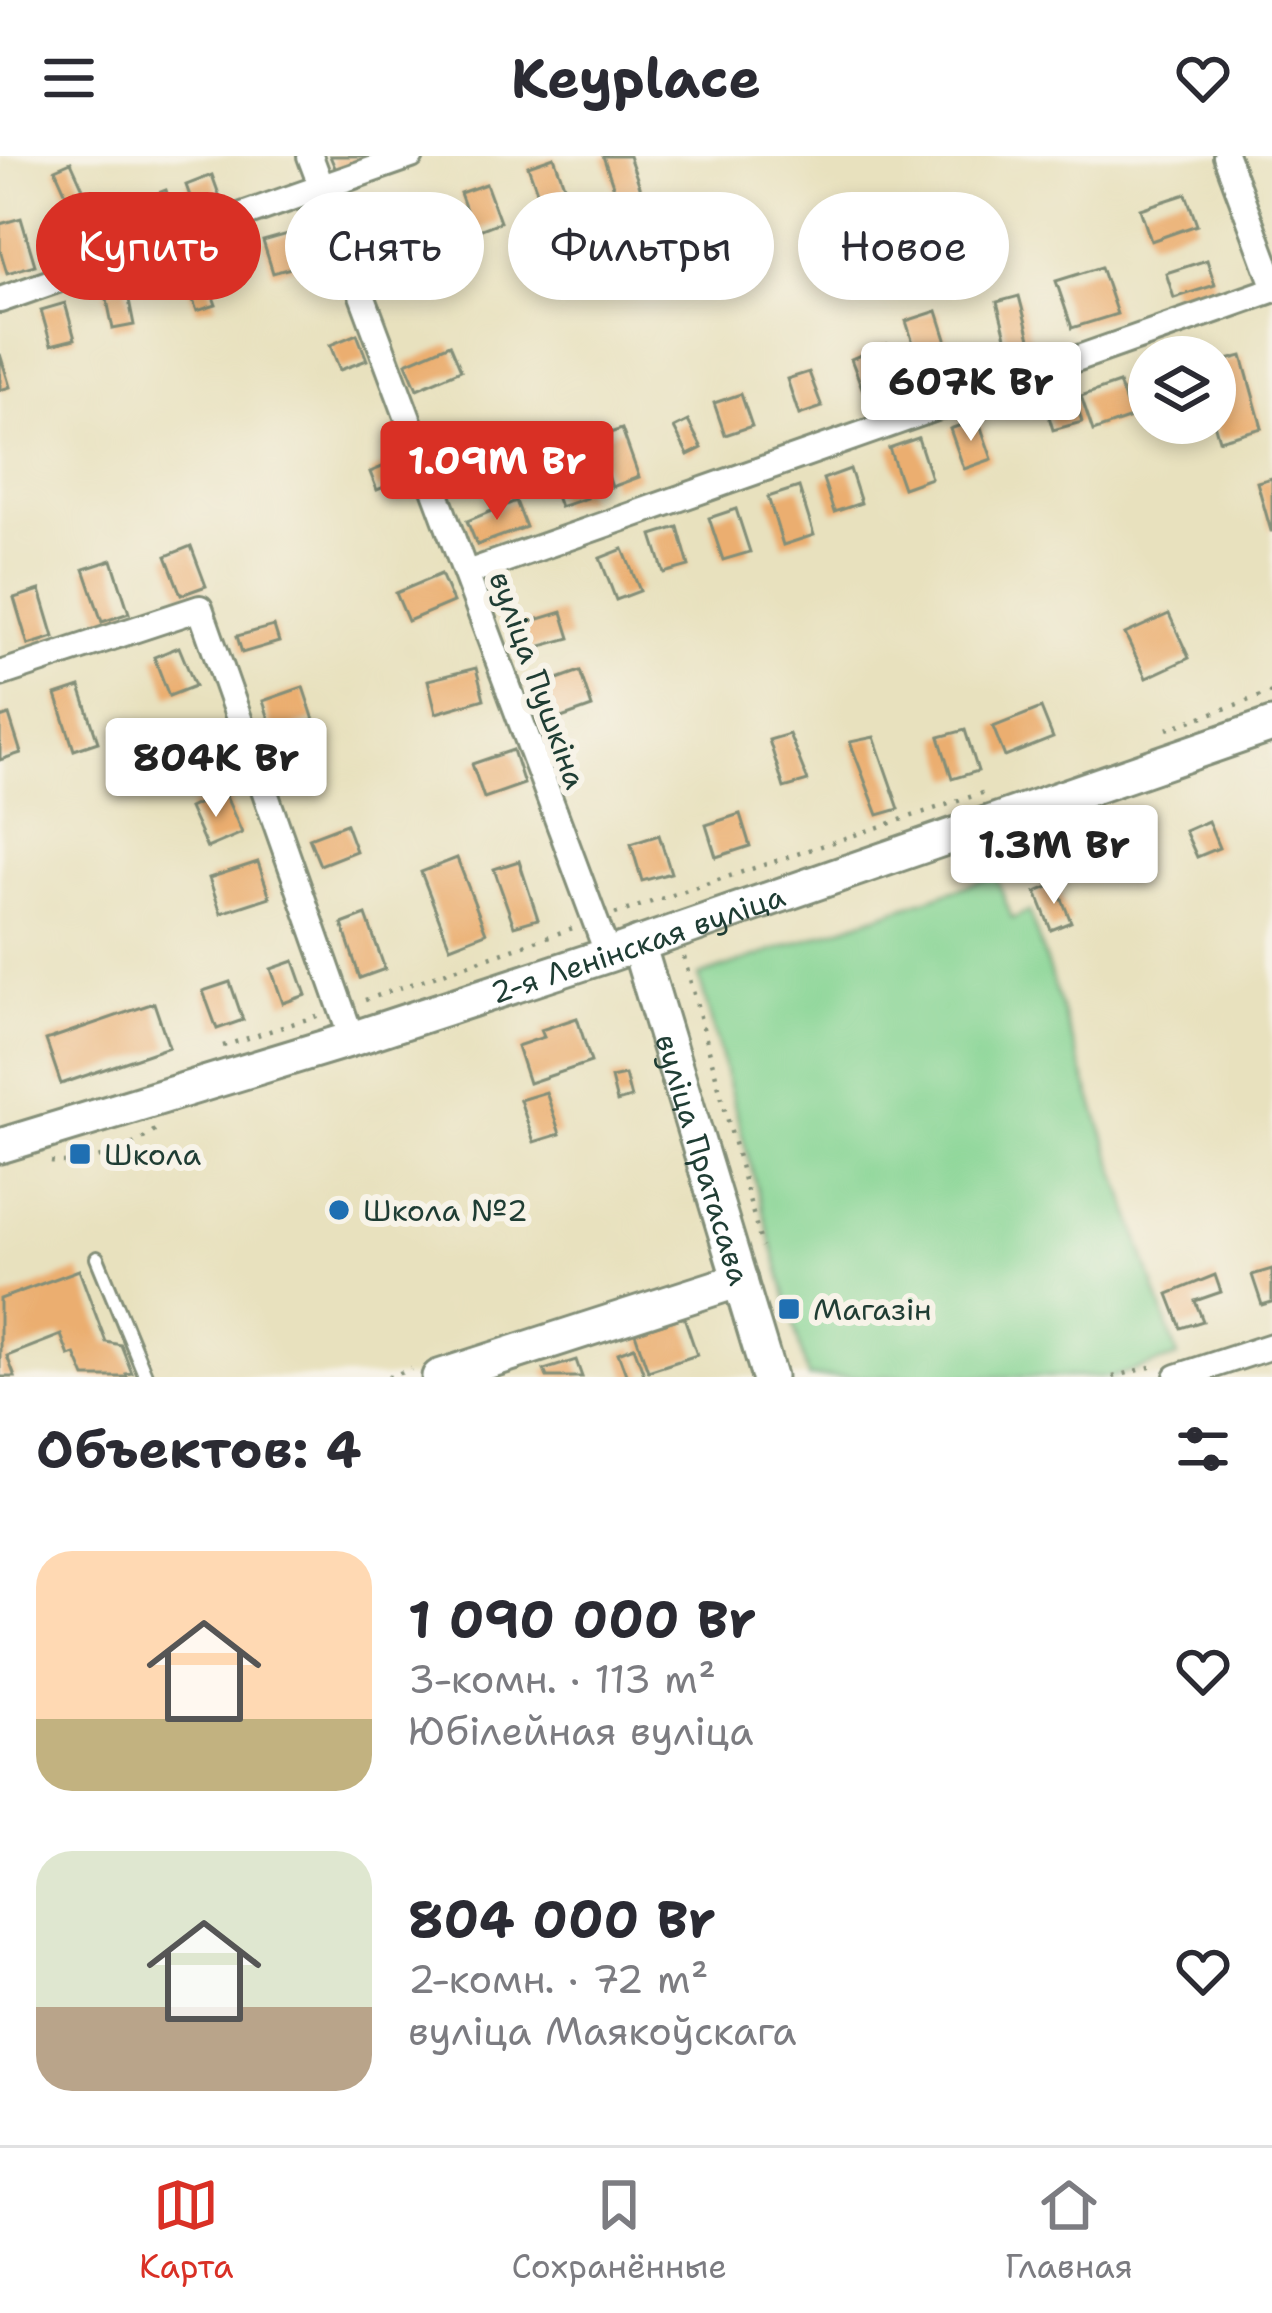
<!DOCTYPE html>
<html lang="ru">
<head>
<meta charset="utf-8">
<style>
  body { margin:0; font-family:"Shantell Sans",sans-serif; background:#f7f7f7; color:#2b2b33; height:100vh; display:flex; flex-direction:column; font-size:45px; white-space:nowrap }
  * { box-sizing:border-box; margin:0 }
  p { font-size:39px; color:#7c7c81 }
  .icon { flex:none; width:66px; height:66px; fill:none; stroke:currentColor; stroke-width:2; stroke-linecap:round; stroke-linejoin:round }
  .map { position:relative; height:1221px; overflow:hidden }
  .sheet { display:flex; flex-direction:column; background:#fff; flex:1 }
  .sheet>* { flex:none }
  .banner { position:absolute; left:36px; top:36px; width:1200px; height:108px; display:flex; gap:24px }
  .tools { position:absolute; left:1128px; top:180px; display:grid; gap:24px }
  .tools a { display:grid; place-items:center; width:108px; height:108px; border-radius:50%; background:#fff; box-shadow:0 6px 18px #0003; font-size:60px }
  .price { position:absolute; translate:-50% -102px; padding:0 27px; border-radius:12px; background:#fff; color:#222; font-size:39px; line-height:78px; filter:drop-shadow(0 3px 6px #0008) }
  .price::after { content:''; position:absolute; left:50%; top:72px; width:36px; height:27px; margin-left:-18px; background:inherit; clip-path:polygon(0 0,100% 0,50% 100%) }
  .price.current { background:#d93025; color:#fff }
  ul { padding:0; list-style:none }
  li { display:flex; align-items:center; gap:36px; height:300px; padding:0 36px }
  li span { display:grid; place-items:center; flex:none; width:336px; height:240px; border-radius:36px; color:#555 }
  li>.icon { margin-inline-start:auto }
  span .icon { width:144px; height:144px; fill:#fffc; stroke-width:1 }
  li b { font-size:51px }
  h2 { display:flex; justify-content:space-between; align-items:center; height:144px; padding:0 36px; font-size:51px }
  .pill { padding:0 42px; border-radius:54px; background:#fff; box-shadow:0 6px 18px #0003; font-size:42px; line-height:108px }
  .pill.current { background:#d93025; color:#fff }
  header { display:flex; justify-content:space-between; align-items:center; height:156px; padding:0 36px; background:#fff; font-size:54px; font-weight:700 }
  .dock { display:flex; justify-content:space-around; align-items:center; height:168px; border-top:3px solid #e1e1e2; background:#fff; font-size:33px; color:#7c7c81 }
  .dock a { display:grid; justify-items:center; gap:6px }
  .dock .current { color:#d93025 }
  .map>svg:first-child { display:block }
</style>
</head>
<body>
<header><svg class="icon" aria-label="menu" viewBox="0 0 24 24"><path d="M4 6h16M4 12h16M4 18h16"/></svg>Keyplace<svg class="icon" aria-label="heart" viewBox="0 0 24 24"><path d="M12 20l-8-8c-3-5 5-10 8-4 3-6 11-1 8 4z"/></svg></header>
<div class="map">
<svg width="1272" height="1221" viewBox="0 0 1272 1221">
  <rect width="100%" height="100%" fill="#f7f3e8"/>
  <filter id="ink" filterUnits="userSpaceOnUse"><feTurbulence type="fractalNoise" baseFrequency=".00833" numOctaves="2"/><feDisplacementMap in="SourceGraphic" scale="24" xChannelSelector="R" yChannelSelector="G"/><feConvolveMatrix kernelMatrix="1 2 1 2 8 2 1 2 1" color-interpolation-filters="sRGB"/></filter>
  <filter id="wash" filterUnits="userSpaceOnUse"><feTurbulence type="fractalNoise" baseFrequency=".004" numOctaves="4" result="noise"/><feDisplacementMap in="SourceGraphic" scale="48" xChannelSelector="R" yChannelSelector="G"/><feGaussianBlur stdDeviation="2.7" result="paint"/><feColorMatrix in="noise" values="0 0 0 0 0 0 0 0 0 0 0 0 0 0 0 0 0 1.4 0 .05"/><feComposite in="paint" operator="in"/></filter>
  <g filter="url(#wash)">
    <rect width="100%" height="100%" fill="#e8e1be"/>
    <!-- green -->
    <path fill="#85d493" stroke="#528864" stroke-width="3" d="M996 720 1012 763 1029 755 1178 1201 1111 1221H808L699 820Z"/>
    <g id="blocks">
      <!-- building -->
      <g fill="#ebae70">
        <path d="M330 0H371L336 14Z"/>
        <path d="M603 0H629L643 39 619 47Z"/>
        <path d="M554 1 569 43 543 52 528 10Z"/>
        <path d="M71 6 85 37 68 42 55 13Z"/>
        <path d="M212 19 222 47 196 57 186 29Z"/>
        <path d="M486 28 500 66 474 76 460 37Z"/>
        <path d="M166 34 176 64 150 73 140 44Z"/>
        <path d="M1186 38 1197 69 1151 85 1140 53Z"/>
        <path d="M21 62 35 109 7 117 0 94V68Z"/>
        <path d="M384 72 392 93 421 83 436 121 405 132 400 119 380 126 362 80Z"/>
        <path d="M295 76 305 108 273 117 263 85Z"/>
        <path d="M199 102 216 149 197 155 180 109Z"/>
        <path d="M1207 104 1215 129 1174 142 1166 117Z"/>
        <path d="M1101 111 1117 158 1072 172 1056 125Z"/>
        <path d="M126 129 134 169 113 173 105 134Z"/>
        <path d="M1019 140 1032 190 1010 196 997 146Z"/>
        <path d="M65 147 75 183 51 189 41 154Z"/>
        <path d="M937 155 951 199 920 209 906 165Z"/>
        <path d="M357 178 367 204 340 214 330 189Z"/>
        <path d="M450 188 461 214 417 233 406 207Z"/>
        <path d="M887 188 901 223 864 237 851 203Z"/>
        <path d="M0 198 10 231 0 234Z"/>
        <path d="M1242 200 1262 272 1219 284 1214 267 1215 207Z"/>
        <path d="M809 216 822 251 799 259 787 223Z"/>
        <path d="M1119 227 1131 262 1093 275 1081 240Z"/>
        <path d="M741 238 752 270 725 279 714 247Z"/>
        <path d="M1074 238 1082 266 1053 274 1045 247Z"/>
        <path d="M978 263 992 303 964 313 950 273Z"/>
        <path d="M688 265 702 292 688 299 674 272Z"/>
        <path d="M622 273 639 321 612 331 595 282Z"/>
        <path d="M918 282 931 322 903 332 889 292Z"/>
        <path d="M573 300 587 342 560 351 545 309Z"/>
        <path d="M399 304 406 322 377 334 370 316Z"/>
        <path d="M850 313 861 347 834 356 823 323Z"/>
        <path d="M1272 322V375H1271L1257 326Z"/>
        <path d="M799 331 814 379 783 389 768 341Z"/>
        <path d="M516 345 526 371 477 389 467 365Z"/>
        <path d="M736 353 750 396 723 404 709 362Z"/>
        <path d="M678 371 689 410 664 417 652 379Z"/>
        <path d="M191 390 206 430 181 439 166 400Z"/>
        <path d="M623 393 640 435 616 444 600 402Z"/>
        <path d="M112 404 129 457 102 466 84 413Z"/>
        <path d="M441 418 453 446 408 465 396 437Z"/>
        <path d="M40 434 54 481 28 489 14 442Z"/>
        <path d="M562 456 570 482 527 494 519 469Z"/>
        <path d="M1169 458 1189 502 1146 522 1125 478Z"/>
        <path d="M274 470 279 486 242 497 237 480Z"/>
        <path d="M179 491 195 530 169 540 154 501Z"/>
        <path d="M476 512 484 543 436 557 428 524Z"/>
        <path d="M580 515 592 551 550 566 538 530Z"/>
        <path d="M80 531 98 586 74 594 56 539Z"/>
        <path d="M303 531 314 564 274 578 263 545Z"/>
        <path d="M1041 552 1053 582 1005 601 993 571Z"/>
        <path d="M9 559 21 597 0 604V562Z"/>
        <path d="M208 572 220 598 182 616 170 589Z"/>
        <path d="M965 574 978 615 952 623 939 581Z"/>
        <path d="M789 578 808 625 784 632 769 584Z"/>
        <path d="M874 581 899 653 878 659 850 586Z"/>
        <path d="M513 594 524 628 484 642 472 608Z"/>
        <path d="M224 636 242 677 207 692 189 652Z"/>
        <path d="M740 658 750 690 716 701 706 669Z"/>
        <path d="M1208 665 1219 692 1197 701 1185 675Z"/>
        <path d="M346 668 356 695 320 709 309 682Z"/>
        <path d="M659 679 671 717 642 725 631 688Z"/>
        <path d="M457 702 486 777 450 791 421 716Z"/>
        <path d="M519 705 538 763 514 770 494 713Z"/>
        <path d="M258 706 270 741 221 757 209 722Z"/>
        <path d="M1056 728 1071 766 1051 774 1036 736Z"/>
        <path d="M366 759 385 813 360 822 342 768Z"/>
        <path d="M294 805 306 839 283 847 271 813Z"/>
        <path d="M230 826 243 864 217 873 203 835Z"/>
        <path d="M154 847 169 891 61 928 46 884Z"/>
        <path d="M577 862 591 906 529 927 517 890 544 881 541 874Z"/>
        <path d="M625 919 631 942 617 946 611 922Z"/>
        <path d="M546 936 560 978 534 986 520 944Z"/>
        <path d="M1272 1113V1146L1262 1149 1252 1119Z"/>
        <path d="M79 1114 106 1186 121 1189 132 1217 126 1218 127 1221H85L75 1198 69 1200 61 1179 7 1200 15 1221H0V1143Z"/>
        <path d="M1215 1119 1221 1136 1195 1145 1203 1165 1181 1172 1168 1138Z"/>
        <path d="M684 1161 697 1199 648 1215 635 1177Z"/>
        <path d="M634 1191 645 1221H627L618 1197Z"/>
        <path d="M576 1204 582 1221H547L544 1214Z"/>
      </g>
    </g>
  </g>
  <g filter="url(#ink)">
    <use href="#blocks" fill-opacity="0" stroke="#848f79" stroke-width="3"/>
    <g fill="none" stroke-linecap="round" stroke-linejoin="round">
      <defs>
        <path id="lane" d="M97 1102 146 1221"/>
        <g id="street">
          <path d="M310 0 608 799"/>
          <path d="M1226 0 1272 124"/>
          <path d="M0 144 411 0"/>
          <path d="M467 417 1272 134"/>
          <path d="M0 518 200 452 352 883"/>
          <path d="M1177 1221 1272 1190"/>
        </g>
        <g id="secondary">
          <path id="s1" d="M638 788 769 1221"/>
          <path id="s2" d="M0 990 352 883 608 799 1272 569"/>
          <path d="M439 1221 740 1124"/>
        </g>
      </defs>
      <!-- lane casing -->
      <use href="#lane" stroke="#848f79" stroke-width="18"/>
      <!-- street casing -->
      <use href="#street" stroke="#848f79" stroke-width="30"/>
      <!-- secondary casing -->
      <use href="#secondary" stroke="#848f79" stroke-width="39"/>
      <!-- path -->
      <g stroke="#848f79" stroke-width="4.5" stroke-dasharray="3 9" stroke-linecap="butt">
        <path d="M1167 573 1272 536"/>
        <path d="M615 758 991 634"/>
        <path d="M684 801 762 1091"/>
        <path d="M365 844 576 771"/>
        <path d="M223 890 320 859"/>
        <path d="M51 1006C84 1011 132 994 157 972"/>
        <path d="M388 1221 411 1213"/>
        <path d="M1113 1221 1154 1210"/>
      </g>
      <!-- lane -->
      <use href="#lane" stroke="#fff" stroke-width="12"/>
      <!-- street -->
      <use href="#street" stroke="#fff" stroke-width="24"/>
      <!-- secondary -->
      <use href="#secondary" stroke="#fff" stroke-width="33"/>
    </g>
  </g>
  <!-- markers -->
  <g fill="#1f6fb2" stroke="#f7f3e8" stroke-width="4.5">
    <rect x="68" y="986" width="24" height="24" rx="6"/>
    <circle cx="339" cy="1054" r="12"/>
    <rect x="777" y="1141" width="24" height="24" rx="6"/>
  </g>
  <g text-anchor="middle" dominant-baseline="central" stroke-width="12" stroke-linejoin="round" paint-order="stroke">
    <!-- street labels -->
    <g font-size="30" fill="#1f3d34" stroke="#f7f3e8">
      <text transform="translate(538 524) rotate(70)">вуліца Пушкіна</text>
      <text stroke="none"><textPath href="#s2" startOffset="669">2-я Ленінская вуліца</textPath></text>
      <text stroke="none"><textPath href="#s1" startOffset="225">вуліца Пратасава</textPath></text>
    </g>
    <!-- poi labels -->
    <g font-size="30" fill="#1f3d34" stroke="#f7f3e8" text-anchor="start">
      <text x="104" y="998">Школа</text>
      <text x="363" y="1054">Школа №2</text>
      <text x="813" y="1153">Магазін</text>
    </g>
  </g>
</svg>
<div class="tools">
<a><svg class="icon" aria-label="layers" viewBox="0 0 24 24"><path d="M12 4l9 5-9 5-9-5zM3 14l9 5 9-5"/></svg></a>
</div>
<b class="price" style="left:971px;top:288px">607K Br</b>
<b class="price current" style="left:497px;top:367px">1.09M Br</b>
<b class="price" style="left:216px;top:664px">804K Br</b>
<b class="price" style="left:1054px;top:751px">1.3M Br</b>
<div class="banner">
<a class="pill current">Купить</a>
<a class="pill">Снять</a>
<a class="pill">Фильтры</a>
<a class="pill">Новое</a>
</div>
</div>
<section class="sheet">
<h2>Объектов: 4<svg class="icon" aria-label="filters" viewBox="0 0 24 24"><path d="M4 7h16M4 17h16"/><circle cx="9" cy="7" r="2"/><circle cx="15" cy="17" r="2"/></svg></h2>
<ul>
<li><span style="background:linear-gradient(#ffd9b3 70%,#c2b280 0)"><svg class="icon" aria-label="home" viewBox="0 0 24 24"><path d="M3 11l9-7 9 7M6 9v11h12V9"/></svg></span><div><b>1 090 000 Br</b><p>3-комн. · 113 m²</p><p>Юбілейная вуліца</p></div><svg class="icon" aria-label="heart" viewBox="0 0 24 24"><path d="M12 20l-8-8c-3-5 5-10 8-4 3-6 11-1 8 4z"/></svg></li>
<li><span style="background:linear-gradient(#dfe7d0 65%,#b9a48a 0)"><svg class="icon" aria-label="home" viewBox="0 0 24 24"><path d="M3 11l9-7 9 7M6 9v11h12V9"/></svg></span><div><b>804 000 Br</b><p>2-комн. · 72 m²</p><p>вуліца Маякоўскага</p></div><svg class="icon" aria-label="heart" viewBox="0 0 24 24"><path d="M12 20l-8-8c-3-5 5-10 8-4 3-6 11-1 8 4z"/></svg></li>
</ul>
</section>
<nav class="dock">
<a class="current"><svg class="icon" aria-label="map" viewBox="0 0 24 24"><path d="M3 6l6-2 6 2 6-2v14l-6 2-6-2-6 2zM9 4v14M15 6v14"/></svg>Карта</a>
<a><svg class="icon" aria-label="saved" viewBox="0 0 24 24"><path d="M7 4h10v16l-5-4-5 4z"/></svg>Сохранённые</a>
<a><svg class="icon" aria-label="home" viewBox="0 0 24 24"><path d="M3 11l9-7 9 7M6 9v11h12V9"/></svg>Главная</a>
</nav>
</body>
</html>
